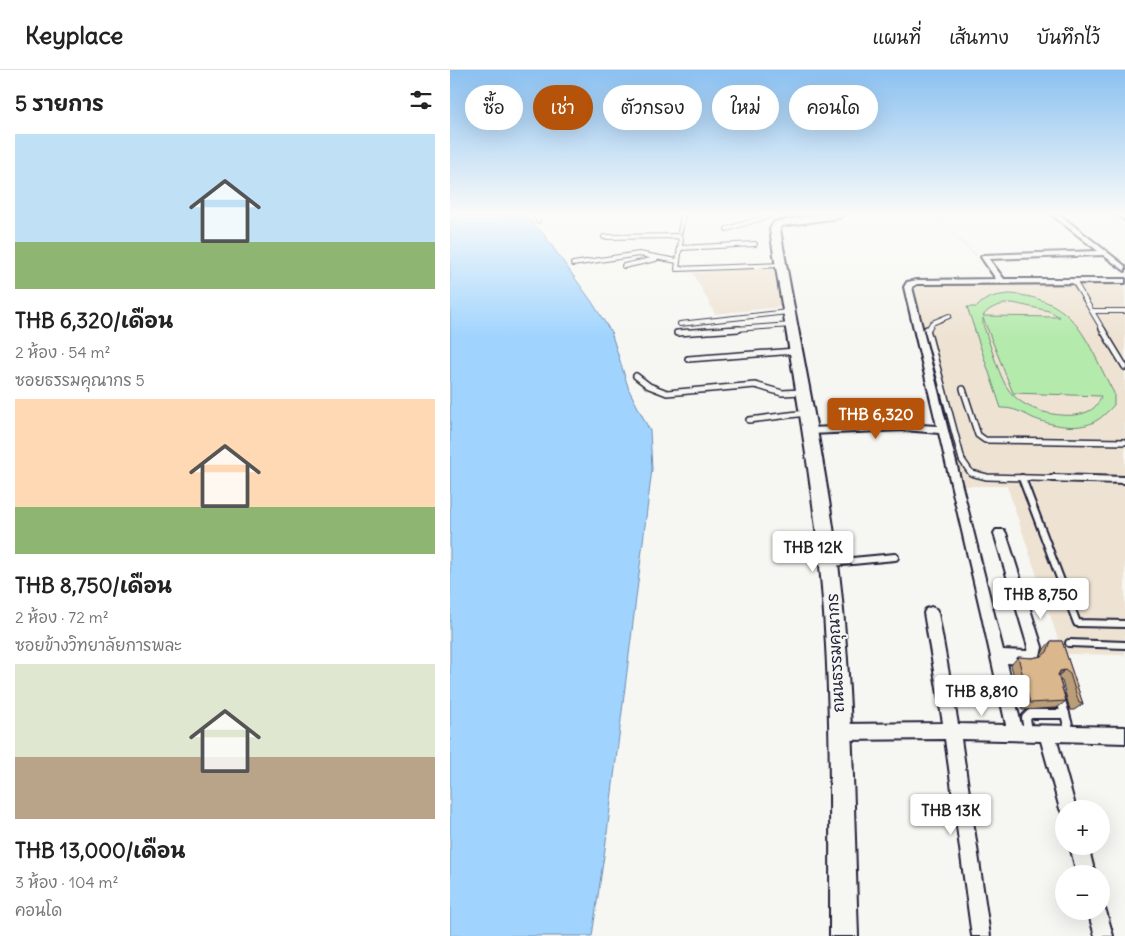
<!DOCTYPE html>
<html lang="th">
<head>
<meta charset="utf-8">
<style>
  body { margin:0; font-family:Delius,"Playpen Sans Thai",sans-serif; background:#f6f6f6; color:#222; height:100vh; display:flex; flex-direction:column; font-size:19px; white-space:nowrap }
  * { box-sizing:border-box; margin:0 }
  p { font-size:16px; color:#767676 }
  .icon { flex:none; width:28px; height:28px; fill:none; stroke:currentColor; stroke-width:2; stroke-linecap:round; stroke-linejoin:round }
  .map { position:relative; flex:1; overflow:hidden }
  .details { display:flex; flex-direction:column; background:#fff; width:450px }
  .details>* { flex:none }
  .guide { position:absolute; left:15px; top:15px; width:475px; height:45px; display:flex; gap:10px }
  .controls { position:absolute; left:605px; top:730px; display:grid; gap:10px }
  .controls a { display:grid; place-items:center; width:55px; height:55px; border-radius:50%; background:#fff; box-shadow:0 5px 20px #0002; font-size:25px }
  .price { position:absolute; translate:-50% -42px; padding:0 11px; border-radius:5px; background:#fff; color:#222; font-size:16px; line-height:32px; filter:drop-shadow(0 1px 2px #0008) }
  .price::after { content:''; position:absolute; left:50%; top:30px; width:15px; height:11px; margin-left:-8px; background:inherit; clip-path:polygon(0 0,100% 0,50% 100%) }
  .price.active { background:#b45309; color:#fff }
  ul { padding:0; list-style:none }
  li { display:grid; align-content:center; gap:10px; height:265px; padding:0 15px }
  li span { display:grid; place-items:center; height:155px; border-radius:0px; color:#555 }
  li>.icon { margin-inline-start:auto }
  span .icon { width:90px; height:90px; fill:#fffc; stroke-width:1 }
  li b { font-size:21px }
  h2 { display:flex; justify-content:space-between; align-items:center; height:60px; padding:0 15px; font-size:21px }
  .tag { padding:0 18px; border-radius:22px; background:#fff; box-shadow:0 5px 20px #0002; font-size:18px; line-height:45px }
  .tag.active { background:#b45309; color:#fff }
  header { display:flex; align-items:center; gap:30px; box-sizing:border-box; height:70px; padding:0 25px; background:#fff; border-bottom:1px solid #e0e0e0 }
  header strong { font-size:24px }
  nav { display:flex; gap:28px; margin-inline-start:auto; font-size:18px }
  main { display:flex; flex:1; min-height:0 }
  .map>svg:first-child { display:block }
</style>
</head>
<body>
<header>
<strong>Keyplace</strong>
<nav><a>แผนที่</a><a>เส้นทาง</a><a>บันทึกไว้</a></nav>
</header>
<main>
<section class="details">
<h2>5 รายการ<svg class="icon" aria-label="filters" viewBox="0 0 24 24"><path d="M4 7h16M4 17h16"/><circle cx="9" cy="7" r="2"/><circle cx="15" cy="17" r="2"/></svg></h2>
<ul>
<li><span style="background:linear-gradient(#bfe0f5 70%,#8fb573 0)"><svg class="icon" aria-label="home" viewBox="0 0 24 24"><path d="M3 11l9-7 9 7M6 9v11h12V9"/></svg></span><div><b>THB 6,320/เดือน</b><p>2 ห้อง · 54 m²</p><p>ซอยธรรมคุณากร 5</p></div></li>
<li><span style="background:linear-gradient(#ffd9b3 70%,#8fb573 0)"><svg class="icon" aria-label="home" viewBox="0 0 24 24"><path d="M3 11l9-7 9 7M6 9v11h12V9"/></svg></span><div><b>THB 8,750/เดือน</b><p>2 ห้อง · 72 m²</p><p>ซอยข้างวิทยาลัยการพละ</p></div></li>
<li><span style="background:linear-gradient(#dfe7d0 60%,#b9a48a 0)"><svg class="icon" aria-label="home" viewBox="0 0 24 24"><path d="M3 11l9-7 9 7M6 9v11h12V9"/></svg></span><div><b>THB 13,000/เดือน</b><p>3 ห้อง · 104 m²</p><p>คอนโด</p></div></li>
</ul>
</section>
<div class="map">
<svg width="675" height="866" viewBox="0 0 675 866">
  <rect width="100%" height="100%" fill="#f6f6f2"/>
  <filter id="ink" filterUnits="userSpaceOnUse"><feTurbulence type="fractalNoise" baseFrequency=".02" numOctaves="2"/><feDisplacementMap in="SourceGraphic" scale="10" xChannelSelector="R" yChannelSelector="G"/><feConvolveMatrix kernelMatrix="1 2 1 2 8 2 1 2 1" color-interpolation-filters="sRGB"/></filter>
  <g filter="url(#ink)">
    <!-- built -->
    <g fill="#eee3d3">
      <path d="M323 197 331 237 265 244 243 203Z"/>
      <path d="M467 213H675V585L613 584 557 416H513L462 216Z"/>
    </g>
    <!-- green -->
    <path fill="#b4eaac" stroke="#6b8674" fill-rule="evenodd" d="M560 224C628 229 635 270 664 323V335C658 341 652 348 644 352 627 361 600 355 583 348 571 342 564 338 551 338L517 237H527C535 227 547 225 560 224ZM563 233 599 241 610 247 533 246C540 236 552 234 563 233ZM533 248 563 323 651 326C647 339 638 343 625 345 602 347 572 339 558 319 549 306 539 271 533 254Z"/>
    <!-- water -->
    <path fill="#a0d4fe" stroke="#6e8db0" d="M0 145H75L92 162 142 232 161 262 179 320 200 361 202 399 155 779 142 866H0Z"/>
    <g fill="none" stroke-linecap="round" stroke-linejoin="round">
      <defs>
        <g id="lane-far3">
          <path d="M86 145 88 151"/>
          <path d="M277 159 319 146"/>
          <path d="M230 162 233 145"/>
          <path d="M154 167 228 166 231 169 227 199 331 195"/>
          <path d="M230 178 305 174"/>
          <path d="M123 194 189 184 227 191"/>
          <path d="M174 196 206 189"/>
          <path d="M624 211 653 260"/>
          <path d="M643 241H675"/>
          <path d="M230 254 338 242"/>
          <path d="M271 260 341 255"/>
          <path d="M478 260 482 253 499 246"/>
        </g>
        <g id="lane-far2">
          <path d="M477 259 512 390 521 403 537 407 661 410"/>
          <path d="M652 259 675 297"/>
          <path d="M227 263 289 259"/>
          <path d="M238 289 345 281"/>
          <path d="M186 306 199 316 217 323 305 315 332 323 352 322"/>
          <path d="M513 319 528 365 535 370 675 372"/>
          <path d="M299 350 356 343"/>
        </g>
        <g id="lane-far1">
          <path d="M572 408 627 553 675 554"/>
          <path d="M604 408 675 410"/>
          <path d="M381 493 445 487"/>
          <path d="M619 573 675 575"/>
        </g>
        <g id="lane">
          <path d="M610 627 620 662"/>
          <path d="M578 661 576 648 580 644H615"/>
        </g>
        <g id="street">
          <path d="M602 145H610L675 196V201L653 185 539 189 554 209H675V213L467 214 462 217 553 580 577 581 578 577 544 463 546 460H554L556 463 592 577C589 599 574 594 557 593L571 655 675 657V673L607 671 626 739H614V746L610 739 591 671 511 669 540 866H522L495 669 389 670 384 667 381 662 384 657 389 654 493 653 474 543 476 539 481 537 486 539 488 543 508 654 556 655 531 542 489 363 454 360 360 364 355 361 360 358 454 354 487 356 454 217 457 212 467 210 546 209 531 187 534 185 648 181Z"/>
          <path d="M668 145H675V150Z"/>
          <path d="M620 776H638L645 804H627Z"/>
          <path d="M651 834 656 841 663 866H645L638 841H651Z"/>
        </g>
        <path id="secondary" d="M366 145H393L389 148 331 156 330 159C350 279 378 398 391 520 403 635 404 750 408 866H380C380 750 382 634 372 518 362 398 338 279 320 159L324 152Z"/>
      </defs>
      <!-- lane-far3 casing -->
      <use href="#lane-far3" stroke="#22223b" stroke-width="6"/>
      <!-- lane-far2 casing -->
      <use href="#lane-far2" stroke="#22223b" stroke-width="8"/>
      <!-- lane-far1 casing -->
      <use href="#lane-far1" stroke="#22223b" stroke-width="10"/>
      <!-- lane casing -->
      <use href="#lane" stroke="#22223b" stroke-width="12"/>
      <!-- street casing -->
      <use href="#street" stroke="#22223b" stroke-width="4"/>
      <!-- secondary casing -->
      <use href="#secondary" stroke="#22223b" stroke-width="4"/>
      <!-- path -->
      <path stroke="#22223b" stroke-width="1" stroke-dasharray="0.5 2.5" stroke-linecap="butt" d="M485 145 497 159 527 186"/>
      <!-- lane-far3 -->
      <use href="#lane-far3" stroke="#f6f6f2" stroke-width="4"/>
      <!-- lane-far2 -->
      <use href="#lane-far2" stroke="#f6f6f2" stroke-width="5"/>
      <!-- lane-far1 -->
      <use href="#lane-far1" stroke="#f6f6f2" stroke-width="6"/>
      <!-- lane -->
      <use href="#lane" stroke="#f6f6f2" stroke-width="8"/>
      <!-- street -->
      <use href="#street" fill="#f6f6f2" fill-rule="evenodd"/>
      <!-- secondary -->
      <use href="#secondary" fill="#f6f6f2" fill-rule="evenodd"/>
    </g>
    <!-- wall -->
    <path fill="#bb9d78" stroke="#22223b" d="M601 571H612L633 634 624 640H620L612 611 610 610 616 631 607 638 572 640 561 595 568 587 582 588 591 586 594 579Z"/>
    <!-- shaded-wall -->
    <path fill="#998062" stroke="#22223b" d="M615 600 607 607 610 601Z"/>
    <!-- building -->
    <path fill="#dab78c" stroke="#22223b" d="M601 571H612L633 634 629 633 620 604 615 600 610 601 608 605 616 631 580 633 568 587 582 588 592 586 597 582Z"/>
  </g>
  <!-- sky -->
  <linearGradient id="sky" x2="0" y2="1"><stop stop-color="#8bc1f1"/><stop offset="0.54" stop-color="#fbfbf9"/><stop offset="1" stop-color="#fbfbf9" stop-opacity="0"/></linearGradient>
  <rect width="675" height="267" fill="url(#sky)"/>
  <g text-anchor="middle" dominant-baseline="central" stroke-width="4" stroke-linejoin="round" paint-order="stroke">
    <!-- street labels -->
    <g font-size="16" fill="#22223b" stroke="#f6f6f2">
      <text transform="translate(385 583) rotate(-93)">ถนนธรรมคุณากร</text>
    </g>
  </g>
</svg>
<div class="controls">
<a>+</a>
<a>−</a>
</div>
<b class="price active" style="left:426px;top:370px">THB 6,320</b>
<b class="price" style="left:363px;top:503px">THB 12K</b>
<b class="price" style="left:591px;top:550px">THB 8,750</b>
<b class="price" style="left:532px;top:647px">THB 8,810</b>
<b class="price" style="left:501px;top:766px">THB 13K</b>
<div class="guide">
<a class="tag">ซื้อ</a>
<a class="tag active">เช่า</a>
<a class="tag">ตัวกรอง</a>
<a class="tag">ใหม่</a>
<a class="tag">คอนโด</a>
</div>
</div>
</main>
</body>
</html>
